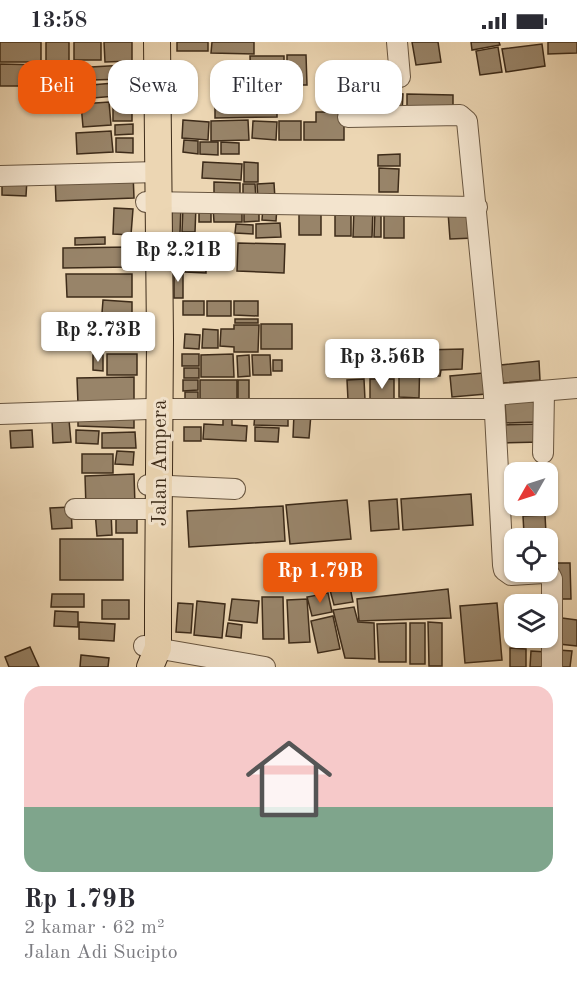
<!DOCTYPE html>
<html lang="id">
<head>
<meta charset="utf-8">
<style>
  body { margin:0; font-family:"Old Standard TT",serif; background:#f2f2f3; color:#2b2b33; height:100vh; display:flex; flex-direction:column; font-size:22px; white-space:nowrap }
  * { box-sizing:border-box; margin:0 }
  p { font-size:20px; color:#7c7c81 }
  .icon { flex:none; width:33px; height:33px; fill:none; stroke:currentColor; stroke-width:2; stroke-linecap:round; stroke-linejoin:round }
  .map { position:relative; height:625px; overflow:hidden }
  .sheet { display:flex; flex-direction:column; background:#fff; flex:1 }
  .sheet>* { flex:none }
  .guide { position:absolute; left:18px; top:18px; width:542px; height:54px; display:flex; gap:12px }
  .needle { width:39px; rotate:231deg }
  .fabs { position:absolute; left:504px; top:420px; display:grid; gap:12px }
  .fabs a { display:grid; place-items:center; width:54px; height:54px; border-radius:12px; background:#fff; box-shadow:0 2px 4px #0004; font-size:30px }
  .price { position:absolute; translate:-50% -51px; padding:0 14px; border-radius:6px; background:#fff; color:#222; font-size:20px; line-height:39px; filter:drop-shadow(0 2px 3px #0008) }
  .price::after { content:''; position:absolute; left:50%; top:36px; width:18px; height:14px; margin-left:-9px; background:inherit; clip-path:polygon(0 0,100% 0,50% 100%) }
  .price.active { background:#ea580c; color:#fff }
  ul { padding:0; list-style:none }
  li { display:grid; align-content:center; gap:12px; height:318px; padding:0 24px }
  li+li { border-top:2px solid #e1e1e2 }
  li span { display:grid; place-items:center; height:186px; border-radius:18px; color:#555 }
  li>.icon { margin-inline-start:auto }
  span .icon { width:108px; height:108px; fill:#fffc; stroke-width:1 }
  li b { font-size:26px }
  .tag { padding:0 21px; border-radius:18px; background:#fff; box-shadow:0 2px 4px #0004; font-size:21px; line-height:54px }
  .tag.active { background:#ea580c; color:#fff }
  .status { display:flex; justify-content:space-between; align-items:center; height:42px; padding:0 30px; background:#fff; direction:ltr }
  .status svg { height:16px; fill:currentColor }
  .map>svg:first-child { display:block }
</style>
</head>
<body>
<div class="status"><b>13:58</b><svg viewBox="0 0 49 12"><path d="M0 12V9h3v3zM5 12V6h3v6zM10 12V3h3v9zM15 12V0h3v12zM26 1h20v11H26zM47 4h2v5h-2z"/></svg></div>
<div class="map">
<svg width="577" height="625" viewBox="0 0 577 625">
  <rect width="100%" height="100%" fill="#ecd6b3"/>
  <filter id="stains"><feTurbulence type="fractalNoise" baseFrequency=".00333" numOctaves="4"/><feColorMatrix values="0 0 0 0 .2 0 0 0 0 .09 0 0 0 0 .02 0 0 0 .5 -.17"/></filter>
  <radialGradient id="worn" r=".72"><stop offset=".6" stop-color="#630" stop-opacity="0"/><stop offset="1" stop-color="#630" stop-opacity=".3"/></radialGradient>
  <!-- building -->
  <g fill="#988469" stroke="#3d2b19" stroke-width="1.5">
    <rect x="0" y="0" width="41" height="20"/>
    <rect x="46" y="0" width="23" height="19"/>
    <rect x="74" y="0" width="27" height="18"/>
    <path d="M104 0H132V19L105 20Z"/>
    <rect x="177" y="0" width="31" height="9"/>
    <path d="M212 0H254V12L211 11Z"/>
    <path d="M412 0H438L441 20 416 23Z"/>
    <path d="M471 0H499L500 3 472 8Z"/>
    <path d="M548 0H577V11L548 12Z"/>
    <path d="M542 2 545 24 506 30 502 7Z"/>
    <path d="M498 5 502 30 480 33 476 9Z"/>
    <path d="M287 13H306L307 43H287Z"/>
    <path d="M250 14H284V45H251Z"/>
    <path d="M0 22 43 23V44H0Z"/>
    <path d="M126 23 127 37 91 38V25Z"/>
    <path d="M48 26H88V58L48 57Z"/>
    <path d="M126 40 127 53 93 56 91 43Z"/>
    <path d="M341 42 342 61 330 62 328 43Z"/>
    <path d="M277 48V75L215 76V49Z"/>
    <path d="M386 51 403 52 402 71 385 70Z"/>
    <path d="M373 52H383L382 65 372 64Z"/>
    <path d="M407 52 453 53V69L407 68Z"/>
    <rect x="113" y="57" width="19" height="22"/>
    <path d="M109 60 111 83 83 85 81 62Z"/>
    <path d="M316 70H344V98H304V80H316Z"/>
    <path d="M183 78 209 80 208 98 182 96Z"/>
    <path d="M248 78 249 98 211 99V79Z"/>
    <path d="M253 79 277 80 276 98 252 96Z"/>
    <rect x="279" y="79" width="22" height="19"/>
    <path d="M133 82V92L115 93V83Z"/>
    <path d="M111 89 113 110 77 112 76 91Z"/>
    <path d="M116 96H133V111L116 110Z"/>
    <path d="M184 98 198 99V112L183 110Z"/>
    <path d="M200 100H218V113L200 112Z"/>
    <path d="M221 100 239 101V112H221Z"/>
    <path d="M400 112V124H378V113Z"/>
    <path d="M203 120 242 122 241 138 202 136Z"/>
    <path d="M244 120 258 121V140H244Z"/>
    <path d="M379 126 399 127 398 150H379Z"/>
    <path d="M133 131 134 156 56 159 55 134Z"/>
    <path d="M2 136 27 137 26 154 2 153Z"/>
    <path d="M214 140 240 141V157L214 156Z"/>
    <path d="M274 141 275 157 258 158 257 142Z"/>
    <path d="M243 142H255L256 157H243Z"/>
    <path d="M171 163H181L180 191H170Z"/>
    <path d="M183 164H196L195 190H182Z"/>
    <path d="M263 164 277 165 276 179 262 178Z"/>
    <path d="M213 165H242V180H214Z"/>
    <path d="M244 165H259V179L244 180Z"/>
    <path d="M354 165 373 166 372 195H353Z"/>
    <path d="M114 166 133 167 131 193 113 192Z"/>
    <path d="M211 166V180H199V167Z"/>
    <path d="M299 167 321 168V193H299Z"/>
    <path d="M375 167H381V195H374Z"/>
    <rect x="384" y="167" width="20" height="29"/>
    <rect x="335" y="168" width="16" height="26"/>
    <path d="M472 169 474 196 450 197 448 170Z"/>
    <path d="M280 181 281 195 256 196V182Z"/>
    <path d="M236 182 253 183V192L235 191Z"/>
    <path d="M180 193 205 194 204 211 180 210Z"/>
    <path d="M105 195V202L75 203V196Z"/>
    <path d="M238 201 285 202 284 231 237 229Z"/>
    <path d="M130 205V225L63 226V206Z"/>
    <path d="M185 220 206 221V231L185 230Z"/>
    <rect x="174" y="226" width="9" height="30"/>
    <path d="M66 232H132V255H67Z"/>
    <path d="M103 258 132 260V273L102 271Z"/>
    <rect x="183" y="259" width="21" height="14"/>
    <rect x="207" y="259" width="24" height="15"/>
    <path d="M234 259H258V274L234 273Z"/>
    <rect x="68" y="273" width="42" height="14"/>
    <rect x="235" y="277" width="23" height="4"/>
    <rect x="261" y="282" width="31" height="25"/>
    <path d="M234 283H259L258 310H234V305L220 304 221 287H234Z"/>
    <path d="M203 287 218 288V306H202Z"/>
    <path d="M134 288 135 307 90 308 89 290Z"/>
    <path d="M185 292 200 293 199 307 184 306Z"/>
    <path d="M463 307 462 327 441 328 440 334H425L423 308Z"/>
    <path d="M387 308 420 309 419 356 399 355V328H387Z"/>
    <rect x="107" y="312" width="30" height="21"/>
    <rect x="182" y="312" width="17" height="12"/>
    <path d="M233 312 234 335H201V313Z"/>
    <path d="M331 312 375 315 374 332 330 329Z"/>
    <path d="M93 313H103V329L93 328Z"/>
    <path d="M249 313 250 334 238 335 237 314Z"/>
    <path d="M252 313H270L271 333H253Z"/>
    <rect x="273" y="318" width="9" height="11"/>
    <path d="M539 319 540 338 503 341 501 323Z"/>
    <rect x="184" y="326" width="15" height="10"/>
    <path d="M483 331 486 352 452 355 450 334Z"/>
    <path d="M134 335V362H78L77 336Z"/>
    <path d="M364 337 365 358H348L347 338Z"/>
    <rect x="370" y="337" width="24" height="21"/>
    <path d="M183 338H198V348L183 349Z"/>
    <rect x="200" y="338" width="37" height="22"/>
    <rect x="238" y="338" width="11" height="21"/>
    <path d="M185 350H198V359L185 358Z"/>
    <path d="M527 358 542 363 535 380 506 381 505 360Z"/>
    <path d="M78 371 134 372V386L78 384Z"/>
    <path d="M255 371H288V384L254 383Z"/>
    <path d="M294 371 311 372 309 396 293 395Z"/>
    <path d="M223 376H232V383L247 384 246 399 203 397 204 382 223 383Z"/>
    <path d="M69 378 71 400 53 401 52 379Z"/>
    <path d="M541 382V400L503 401 502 383Z"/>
    <rect x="184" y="385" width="17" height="14"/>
    <path d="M255 385 279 386 278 400 255 399Z"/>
    <path d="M32 388 33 405 11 406 10 389Z"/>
    <path d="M76 388 99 389 98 402 76 401Z"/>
    <path d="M135 390 136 406H102V391Z"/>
    <path d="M117 409 134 410 133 423 115 422Z"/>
    <rect x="82" y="412" width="31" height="19"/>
    <path d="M134 432 135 464 86 466 85 434Z"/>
    <path d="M471 452 473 483 403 488 401 457Z"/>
    <path d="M397 457 399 487 371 489 369 459Z"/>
    <path d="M347 458 351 497 290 502 286 463Z"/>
    <path d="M283 464 285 499 189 505 187 469Z"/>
    <path d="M71 465 72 486 52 487 50 466Z"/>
    <path d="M95 469H111L112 493 97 494Z"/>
    <rect x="116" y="469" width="21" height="22"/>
    <path d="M545 473 546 491 524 492 523 474Z"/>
    <rect x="60" y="497" width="63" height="41"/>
    <path d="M554 521H570L571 557H555Z"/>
    <path d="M350 545 353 560 334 563 330 548Z"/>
    <path d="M448 547 451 576 359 579 357 557Z"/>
    <path d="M328 551 332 570 312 574 307 555Z"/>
    <path d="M52 552H84V565H51Z"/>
    <path d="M262 555H283L284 597H263Z"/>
    <path d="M232 557 259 559 257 581 229 578Z"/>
    <path d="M307 557 310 600 289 601 287 558Z"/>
    <rect x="102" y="558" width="27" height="19"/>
    <path d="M197 559 225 562 222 596 194 593Z"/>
    <path d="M178 561 193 562 191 591 176 590Z"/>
    <path d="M497 561 502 618 465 621 460 564Z"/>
    <path d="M354 565 358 580 374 581 375 617 345 616 333 568Z"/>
    <path d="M55 569 78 570V585L54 584Z"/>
    <path d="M333 574 340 607 318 611 311 579Z"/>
    <path d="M562 576 577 578V604L559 602Z"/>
    <path d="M79 580 115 582 114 599 79 597Z"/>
    <path d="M428 580 442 581V624H429Z"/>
    <path d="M228 581 242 583 241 596 226 594Z"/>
    <path d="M406 581V620H379L377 582Z"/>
    <rect x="410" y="581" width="15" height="41"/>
    <path d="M517 596H548L547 606 516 601Z"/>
    <path d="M30 605 39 625H9L5 615Z"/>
    <path d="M510 606 526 607V625H510Z"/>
    <path d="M558 608 572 609 570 625H556Z"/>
    <path d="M531 609 547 610V625H530Z"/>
    <path d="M81 613 109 616 108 625H80Z"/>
  </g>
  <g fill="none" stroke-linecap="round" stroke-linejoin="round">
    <defs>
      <g id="minor">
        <path d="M397 0 400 35"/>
        <path d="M348 75 460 73 467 79 494 353 503 523 504 528 511 533 544 531 550 533 552 537V625"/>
        <path d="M0 134 158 130"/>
        <path d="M146 160 477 165"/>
        <path d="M494 353 577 346"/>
        <path d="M0 372 149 367H494"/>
        <path d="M543 411 544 349"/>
        <path d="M148 443 235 447"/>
        <path d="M75 467H159"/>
        <path d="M144 604 265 625"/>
      </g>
      <path id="major" d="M150 625 158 606V566L160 297 157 0"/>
    </defs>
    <!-- minor casing -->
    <use href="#minor" stroke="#695640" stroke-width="22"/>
    <!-- major casing -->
    <use href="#major" stroke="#3d2b19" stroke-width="28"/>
    <!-- minor -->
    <use href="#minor" stroke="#f3e4ce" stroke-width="20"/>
    <!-- major -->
    <use href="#major" stroke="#ecd6b3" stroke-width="26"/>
  </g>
  <g text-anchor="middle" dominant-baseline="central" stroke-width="6" stroke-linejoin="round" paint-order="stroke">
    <!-- street labels -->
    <g font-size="21" fill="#3d2b19" stroke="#f3e4ce">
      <text transform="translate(160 421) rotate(-90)">Jalan Ampera</text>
    </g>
  </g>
  <rect width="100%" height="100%" filter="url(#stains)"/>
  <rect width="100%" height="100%" fill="url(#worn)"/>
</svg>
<div class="fabs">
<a><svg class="needle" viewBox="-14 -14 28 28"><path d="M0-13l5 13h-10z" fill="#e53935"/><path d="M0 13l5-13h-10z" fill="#7c7c81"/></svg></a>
<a><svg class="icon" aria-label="locate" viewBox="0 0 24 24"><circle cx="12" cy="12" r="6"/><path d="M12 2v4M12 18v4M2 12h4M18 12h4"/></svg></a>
<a><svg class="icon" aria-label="layers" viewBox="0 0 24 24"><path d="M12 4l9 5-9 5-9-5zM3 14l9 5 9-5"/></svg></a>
</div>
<b class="price" style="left:178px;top:241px">Rp 2.21B</b>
<b class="price" style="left:98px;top:321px">Rp 2.73B</b>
<b class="price" style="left:382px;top:348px">Rp 3.56B</b>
<b class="price active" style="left:320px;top:562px">Rp 1.79B</b>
<div class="guide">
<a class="tag active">Beli</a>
<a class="tag">Sewa</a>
<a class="tag">Filter</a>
<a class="tag">Baru</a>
</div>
</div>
<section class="sheet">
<ul>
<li><span style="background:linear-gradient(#f6c9c9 65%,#7fa58c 0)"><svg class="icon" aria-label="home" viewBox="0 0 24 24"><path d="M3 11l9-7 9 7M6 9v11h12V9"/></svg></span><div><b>Rp 1.79B</b><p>2 kamar · 62 m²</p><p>Jalan Adi Sucipto</p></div></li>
</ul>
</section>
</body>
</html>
